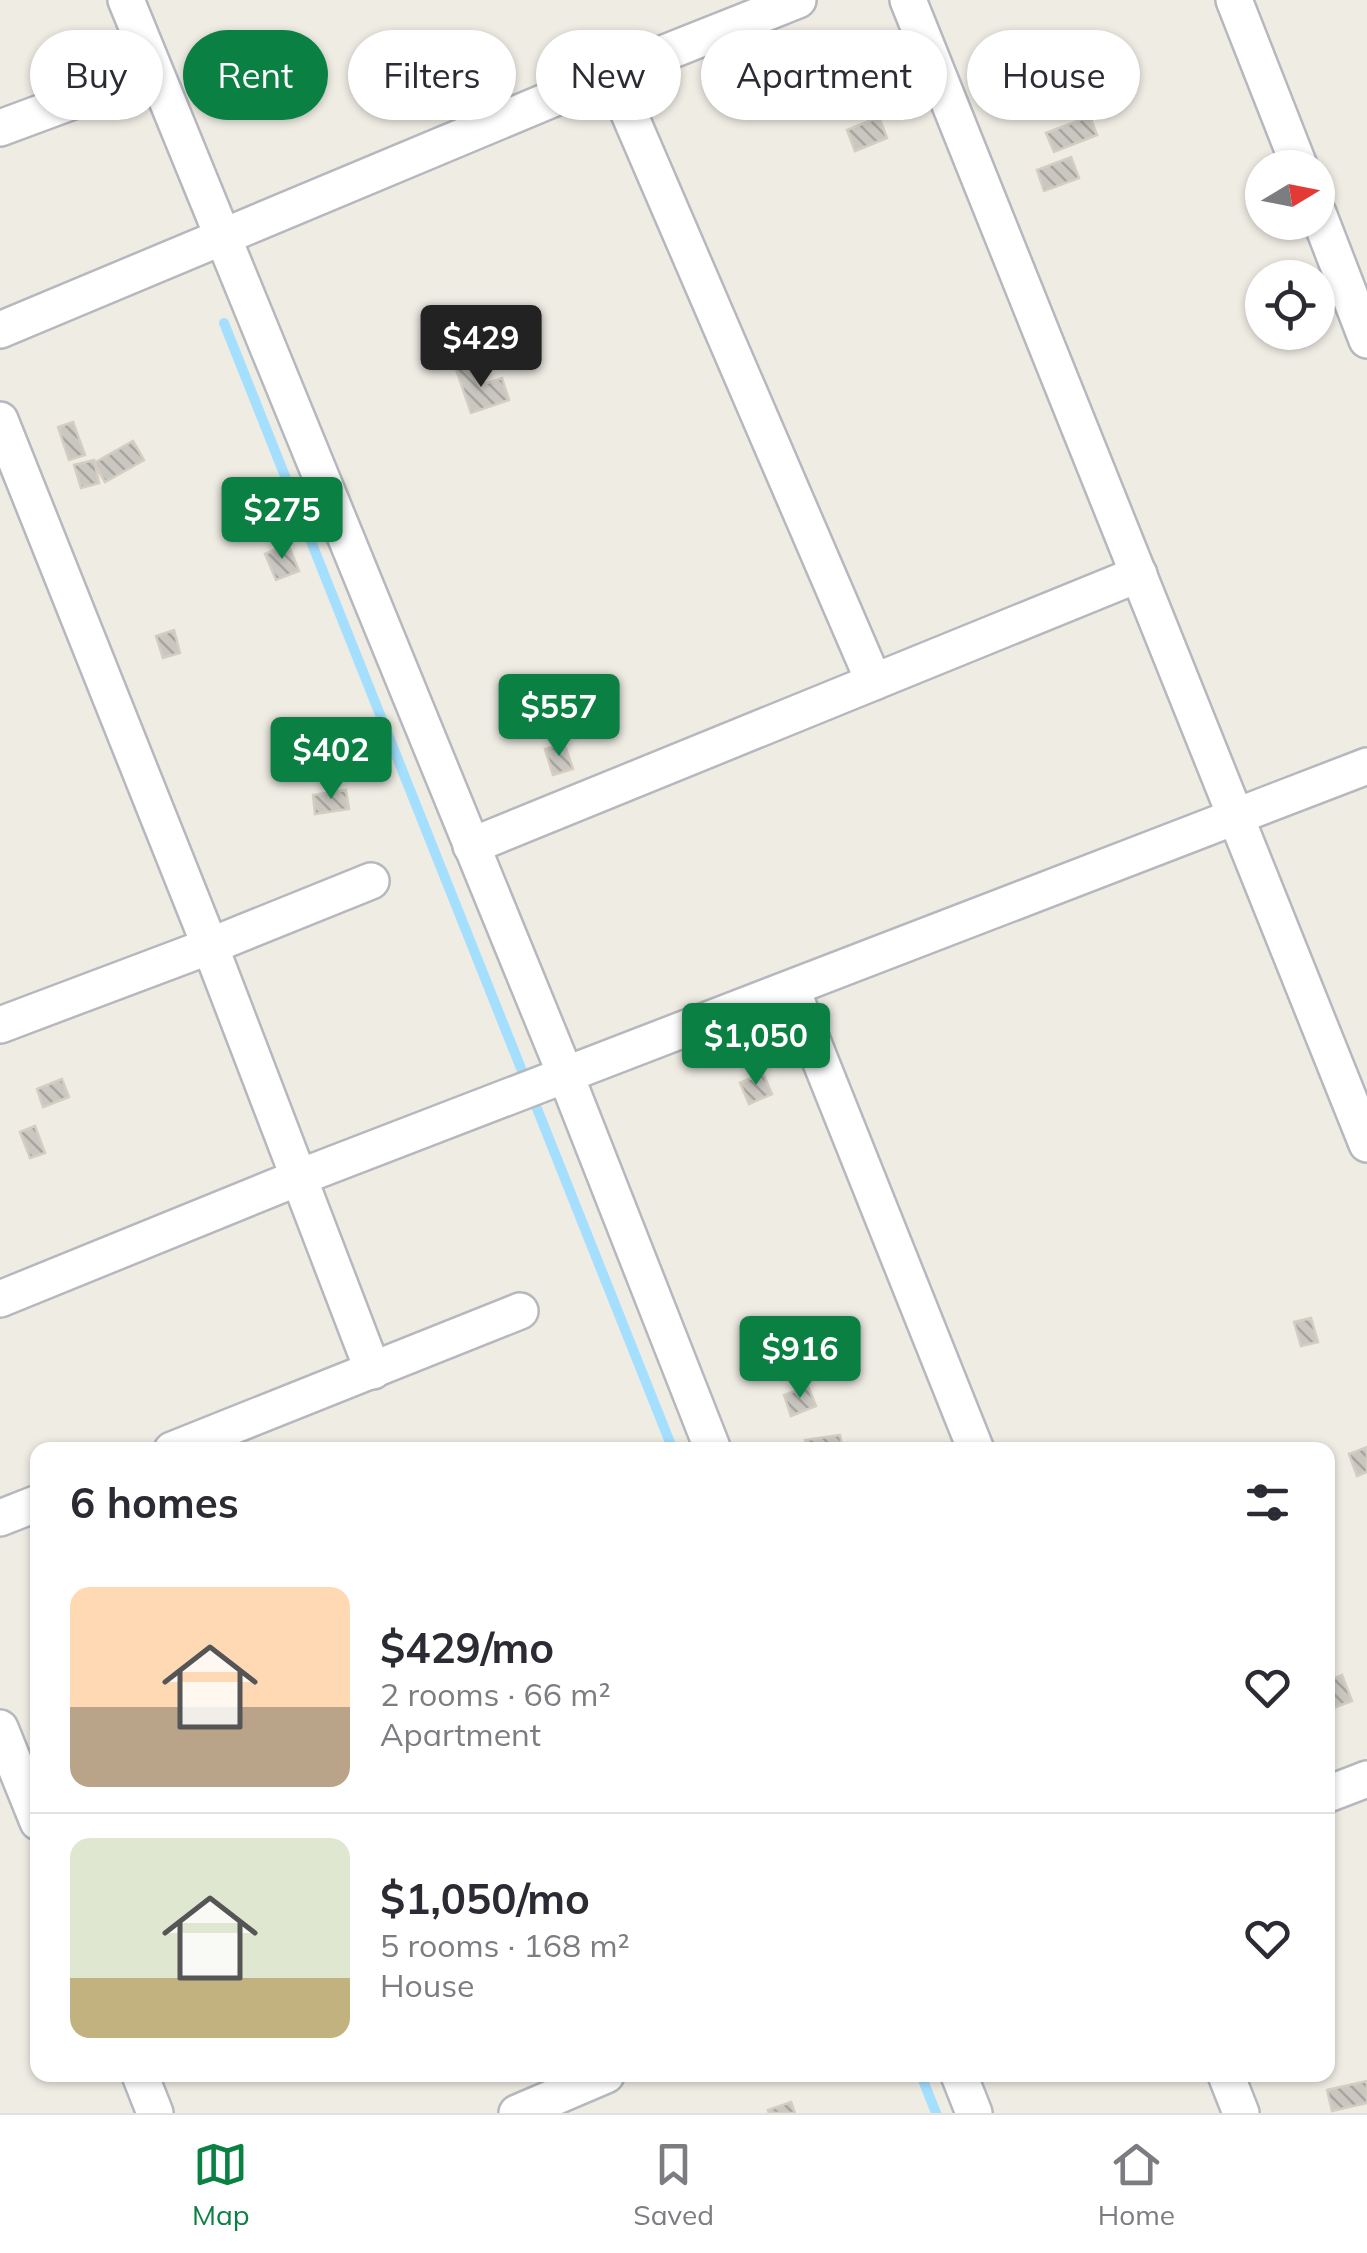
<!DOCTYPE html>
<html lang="en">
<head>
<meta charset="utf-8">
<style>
  body { margin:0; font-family:Mulish,sans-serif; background:#f2f2f3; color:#2b2b33; height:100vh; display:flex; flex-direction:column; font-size:38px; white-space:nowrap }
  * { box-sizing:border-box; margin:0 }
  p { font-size:32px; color:#7c7c81 }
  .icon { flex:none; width:55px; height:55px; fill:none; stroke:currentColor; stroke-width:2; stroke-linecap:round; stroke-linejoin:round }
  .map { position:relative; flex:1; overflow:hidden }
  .sheet { position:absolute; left:30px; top:1442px; width:1305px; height:640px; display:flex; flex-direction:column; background:#fff; border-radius:20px; box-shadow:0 2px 8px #0004 }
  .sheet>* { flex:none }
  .banner { position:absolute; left:30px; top:30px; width:1308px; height:90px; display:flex; gap:20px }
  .needle { width:65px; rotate:80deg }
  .buttons { position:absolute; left:1245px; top:150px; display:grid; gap:20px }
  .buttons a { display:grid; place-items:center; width:90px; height:90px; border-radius:50%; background:#fff; box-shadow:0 2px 8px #0004; font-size:50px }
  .price { position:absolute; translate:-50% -85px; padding:0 22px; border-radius:10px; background:#0b8043; color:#fff; font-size:32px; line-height:65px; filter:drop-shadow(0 2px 5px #0008) }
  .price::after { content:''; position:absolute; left:50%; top:60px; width:30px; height:22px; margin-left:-15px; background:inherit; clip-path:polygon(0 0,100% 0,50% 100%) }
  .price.active { background:#222; color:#fff }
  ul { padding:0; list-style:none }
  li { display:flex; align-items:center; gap:30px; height:250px; padding:0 40px }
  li+li { border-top:2px solid #e1e1e2 }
  li span { display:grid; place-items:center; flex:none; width:280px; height:200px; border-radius:20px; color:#555 }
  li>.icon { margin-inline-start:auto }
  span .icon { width:120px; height:120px; fill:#fffc; stroke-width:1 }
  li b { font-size:42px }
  h2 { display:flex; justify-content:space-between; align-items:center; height:120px; padding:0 40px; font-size:42px }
  .tag { padding:0 35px; border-radius:45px; background:#fff; box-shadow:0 2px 8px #0004; font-size:35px; line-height:90px }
  .tag.active { background:#0b8043; color:#fff }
  .tab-bar { display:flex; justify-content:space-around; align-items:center; height:140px; border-top:2px solid #e1e1e2; background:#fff; font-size:28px; color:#7c7c81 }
  .tab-bar a { display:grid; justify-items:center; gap:5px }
  .tab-bar .active { color:#0b8043 }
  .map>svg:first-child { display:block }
</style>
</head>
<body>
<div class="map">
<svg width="1367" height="2113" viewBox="0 0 1367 2113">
  <defs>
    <pattern id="building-back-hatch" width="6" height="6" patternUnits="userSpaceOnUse" patternTransform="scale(2.5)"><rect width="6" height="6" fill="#cac7c1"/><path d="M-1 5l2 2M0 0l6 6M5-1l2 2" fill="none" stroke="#a7a5a0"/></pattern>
  </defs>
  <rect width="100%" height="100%" fill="#efece4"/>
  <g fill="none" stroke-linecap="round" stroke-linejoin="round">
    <!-- stream -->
    <g stroke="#a4dfff" stroke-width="10">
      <path d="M224 323 673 1450"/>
      <path d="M921 2075 936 2113"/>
    </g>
  </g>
  <!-- building -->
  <g fill="url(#building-back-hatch)" stroke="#d4cdc2" stroke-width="2.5">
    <path d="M1090 116 1097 135 1054 152 1046 133Z"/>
    <path d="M879 117 887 138 855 151 847 130Z"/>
    <path d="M1071 157 1079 178 1044 191 1037 170Z"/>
    <path d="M473 363 481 385 502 378 509 400 471 413 456 369Z"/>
    <path d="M73 422 85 455 69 460 58 427Z"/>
    <path d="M133 441 144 460 105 482 94 463Z"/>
    <path d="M94 460 99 483 81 488 74 465Z"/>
    <path d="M288 544 299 571 276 580 265 554Z"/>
    <path d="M174 630 180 653 163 658 156 636Z"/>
    <path d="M564 743 573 769 553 775 545 749Z"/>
    <path d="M346 790 349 809 315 814 313 795Z"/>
    <path d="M763 1073 772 1094 749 1104 740 1083Z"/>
    <path d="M62 1079 69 1097 43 1107 37 1089Z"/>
    <path d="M35 1126 45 1153 30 1158 20 1132Z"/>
    <path d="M1311 1318 1318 1342 1301 1346 1294 1322Z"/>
    <path d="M808 1386 816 1406 791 1416 784 1395Z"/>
    <path d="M840 1435 843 1450H807L805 1440Z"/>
    <path d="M1367 1447V1472L1357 1476 1349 1454Z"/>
    <path d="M1342 1675 1352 1701 1328 1710V1681Z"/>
    <path d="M1367 2081V2103L1332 2111 1327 2090Z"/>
    <path d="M791 2102 795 2113H769L768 2110Z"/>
  </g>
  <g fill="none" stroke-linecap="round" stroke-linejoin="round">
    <defs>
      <g id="minor">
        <path d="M126 0 566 1076 713 1450"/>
        <path d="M908 0 1367 1144"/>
        <path d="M1234 0 1300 168"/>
        <path d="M612 74 874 682"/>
        <path d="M0 128 154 71"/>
        <path d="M1318 213 1367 340"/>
        <path d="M0 330 612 74 798 0"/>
        <path d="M0 420 210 946 373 1371"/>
        <path d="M471 846 1139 574"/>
        <path d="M792 990 976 1450"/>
        <path d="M0 1025 210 946 371 881"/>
        <path d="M0 1299 300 1177 1367 766"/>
        <path d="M172 1450 520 1311"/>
        <path d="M0 1518 38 1503"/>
        <path d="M0 1728 38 1822"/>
        <path d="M1328 1794 1367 1779"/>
        <path d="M140 2075 155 2113"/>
        <path d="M959 2075 974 2113"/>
        <path d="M1226 2075 1241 2113"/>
        <path d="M517 2113 606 2075"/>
      </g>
    </defs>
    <!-- minor casing -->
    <use href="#minor" stroke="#b5b8bc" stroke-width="40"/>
    <!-- minor -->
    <use href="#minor" stroke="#fff" stroke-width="35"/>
  </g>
</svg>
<div class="buttons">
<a><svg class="needle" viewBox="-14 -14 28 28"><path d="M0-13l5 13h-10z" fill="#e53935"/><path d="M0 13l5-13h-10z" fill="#7c7c81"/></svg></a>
<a><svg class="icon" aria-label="locate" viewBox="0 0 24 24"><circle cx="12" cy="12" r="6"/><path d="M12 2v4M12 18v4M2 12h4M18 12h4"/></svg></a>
</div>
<b class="price active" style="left:481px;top:390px">$429</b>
<b class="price" style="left:282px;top:562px">$275</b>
<b class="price" style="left:559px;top:759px">$557</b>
<b class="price" style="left:331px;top:802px">$402</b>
<b class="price" style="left:756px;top:1088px">$1,050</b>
<b class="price" style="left:800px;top:1401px">$916</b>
<div class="banner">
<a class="tag">Buy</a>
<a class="tag active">Rent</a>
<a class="tag">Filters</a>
<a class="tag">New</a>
<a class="tag">Apartment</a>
<a class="tag">House</a>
</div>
<section class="sheet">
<h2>6 homes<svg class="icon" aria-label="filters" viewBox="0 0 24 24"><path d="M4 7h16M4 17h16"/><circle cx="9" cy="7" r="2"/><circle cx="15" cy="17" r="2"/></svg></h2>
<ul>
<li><span style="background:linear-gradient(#ffd9b3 60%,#b9a48a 0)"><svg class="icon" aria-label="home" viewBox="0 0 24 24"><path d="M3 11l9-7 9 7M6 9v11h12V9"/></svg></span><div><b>$429/mo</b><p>2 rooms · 66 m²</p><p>Apartment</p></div><svg class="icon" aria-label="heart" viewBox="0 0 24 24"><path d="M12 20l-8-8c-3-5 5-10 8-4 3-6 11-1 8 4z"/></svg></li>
<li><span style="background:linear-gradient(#dfe7d0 70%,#c2b280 0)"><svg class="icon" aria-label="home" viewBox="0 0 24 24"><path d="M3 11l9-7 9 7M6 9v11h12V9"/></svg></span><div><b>$1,050/mo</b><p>5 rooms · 168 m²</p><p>House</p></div><svg class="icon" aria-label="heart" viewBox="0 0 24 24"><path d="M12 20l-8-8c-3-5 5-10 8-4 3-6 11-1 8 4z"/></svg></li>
</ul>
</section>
</div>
<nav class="tab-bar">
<a class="active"><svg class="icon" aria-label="map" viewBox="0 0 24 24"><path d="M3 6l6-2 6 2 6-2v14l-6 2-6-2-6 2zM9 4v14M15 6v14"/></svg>Map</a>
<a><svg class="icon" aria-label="saved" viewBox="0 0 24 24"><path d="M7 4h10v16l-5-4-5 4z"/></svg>Saved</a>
<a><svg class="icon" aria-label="home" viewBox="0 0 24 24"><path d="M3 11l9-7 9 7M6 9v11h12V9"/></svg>Home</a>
</nav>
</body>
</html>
